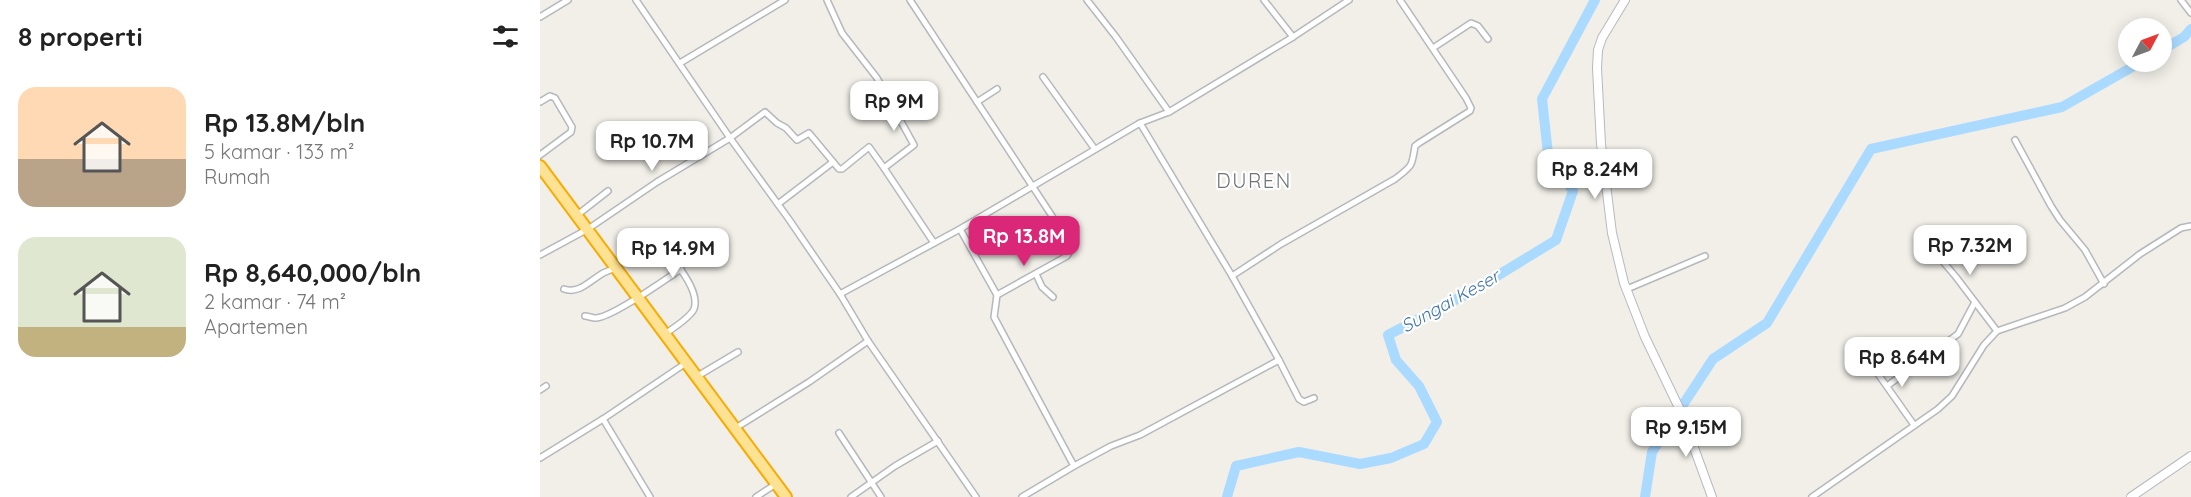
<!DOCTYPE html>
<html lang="id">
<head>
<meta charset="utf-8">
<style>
  body { margin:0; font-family:Quicksand,sans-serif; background:#f6f6f6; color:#222; height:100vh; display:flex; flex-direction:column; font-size:22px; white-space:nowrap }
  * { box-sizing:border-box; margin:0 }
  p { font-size:20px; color:#767676 }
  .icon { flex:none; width:33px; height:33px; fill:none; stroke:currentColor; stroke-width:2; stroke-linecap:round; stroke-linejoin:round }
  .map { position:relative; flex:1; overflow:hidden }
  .details { display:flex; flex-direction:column; background:#fff; width:540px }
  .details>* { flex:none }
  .needle { width:39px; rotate:49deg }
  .buttons { position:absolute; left:1578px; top:18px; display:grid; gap:12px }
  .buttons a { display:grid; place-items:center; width:54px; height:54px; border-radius:50%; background:#fff; box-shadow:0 3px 15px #0003; font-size:30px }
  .price { position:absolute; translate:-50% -51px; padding:0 14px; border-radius:12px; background:#fff; color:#222; font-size:20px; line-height:39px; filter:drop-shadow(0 2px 3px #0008) }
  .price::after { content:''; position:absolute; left:50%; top:36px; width:18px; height:14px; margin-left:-9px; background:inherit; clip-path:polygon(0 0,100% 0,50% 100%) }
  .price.on { background:#db2777; color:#fff }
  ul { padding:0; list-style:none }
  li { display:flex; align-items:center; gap:18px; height:150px; padding:0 18px }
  li span { display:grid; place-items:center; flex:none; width:168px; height:120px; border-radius:18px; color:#555 }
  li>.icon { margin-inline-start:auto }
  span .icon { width:72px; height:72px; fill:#fffc; stroke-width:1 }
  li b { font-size:26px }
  h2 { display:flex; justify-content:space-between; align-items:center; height:72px; padding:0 18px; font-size:26px }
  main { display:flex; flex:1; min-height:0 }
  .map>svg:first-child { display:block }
</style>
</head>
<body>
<main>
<section class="details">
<h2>8 properti<svg class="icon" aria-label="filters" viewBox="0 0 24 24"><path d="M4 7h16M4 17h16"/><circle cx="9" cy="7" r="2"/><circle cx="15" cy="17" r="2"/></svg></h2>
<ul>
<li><span style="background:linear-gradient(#ffd9b3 60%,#b9a48a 0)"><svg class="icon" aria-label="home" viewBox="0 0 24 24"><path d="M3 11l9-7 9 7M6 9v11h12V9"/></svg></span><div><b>Rp 13.8M/bln</b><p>5 kamar · 133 m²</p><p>Rumah</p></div></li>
<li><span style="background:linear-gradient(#dfe7d0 75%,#c2b280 0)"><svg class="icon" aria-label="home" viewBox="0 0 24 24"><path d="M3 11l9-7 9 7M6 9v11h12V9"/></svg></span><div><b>Rp 8,640,000/bln</b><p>2 kamar · 74 m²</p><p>Apartemen</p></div></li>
</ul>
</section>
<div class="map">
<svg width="1651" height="497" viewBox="0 0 1651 497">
  <rect width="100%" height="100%" fill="#f1efe8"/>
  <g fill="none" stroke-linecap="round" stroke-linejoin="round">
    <!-- river -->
    <g stroke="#aadaff" stroke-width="10">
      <path d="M1622 50 1644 37 1651 29"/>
      <path d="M687 497 696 466 759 452 820 464 851 458 884 444 897 422 879 386 856 360 848 335 934 290 1016 240 1033 191 1008 154 1002 99 1055 0"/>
      <path d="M1105 497 1112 452 1173 359 1227 323 1331 149 1522 107 1601 62"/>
    </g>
    <defs>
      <g id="street">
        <path d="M96 0 190 138 248 218 300 294 328 341 436 497"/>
        <path d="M287 0 302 33 337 78 374 145 344 168 394 243"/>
        <path d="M370 0 512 216 530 251 527 256 457 295"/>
        <path d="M547 0 576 37 629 112"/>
        <path d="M724 0 753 37"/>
        <path d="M1641 0 1651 13"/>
        <path d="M0 17 28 0"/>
        <path d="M893 48 931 23 938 26 948 39"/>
        <path d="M140 63 245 0"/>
        <path d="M503 77 554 148"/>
        <path d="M0 102 10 96 15 98 32 127 31 132 0 155"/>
        <path d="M437 102 457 89"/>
        <path d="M600 123 629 112 753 37 809 0"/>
        <path d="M1475 140 1511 206 1520 220 1545 250 1564 284"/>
        <path d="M238 204 293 162"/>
        <path d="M36 216 68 191"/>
        <path d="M420 229 457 295 454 317 534 466"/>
        <path d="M1383 238 1416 277 1457 331"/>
        <path d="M121 246C133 259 161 290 154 309 150 318 133 328 125 334"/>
        <path d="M0 255 48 229 117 182 190 138 225 112 237 123 246 128 257 140 269 133 299 169H302L329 147 344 168"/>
        <path d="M496 274 502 287 513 297"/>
        <path d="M692 276 741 244 855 179C872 166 872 167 875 146L879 143 930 111 931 108 926 98 860 0"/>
        <path d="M24 289C44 296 56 270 76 269"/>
        <path d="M1087 289 1165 256"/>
        <path d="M300 294 420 229 600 123 692 276 739 360 600 435 571 446 534 466 482 497"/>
        <path d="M45 316C47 316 53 318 55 318 70 319 126 279 141 269"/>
        <path d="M739 360 759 399 764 402 774 398"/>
        <path d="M1331 364 1374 425"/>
        <path d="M156 377 198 352"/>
        <path d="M1347 386 1418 334 1435 302"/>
        <path d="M0 390 6 386"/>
        <path d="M63 419 110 497"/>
        <path d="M194 429 269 382 328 341"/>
        <path d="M299 433 341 497"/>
        <path d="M0 458 63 419 146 363"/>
        <path d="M216 497 236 484"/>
        <path d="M311 497 355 466 398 441"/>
        <path d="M1272 497 1398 409 1412 396 1444 345 1457 331 1525 308 1545 297 1600 254 1641 228 1651 226"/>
      </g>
      <g id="secondary">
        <path d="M1085 0 1062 38 1058 50 1057 68 1061 144 1072 233 1084 283 1105 337 1141 412 1172 497"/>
        <path d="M1591 497 1651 456"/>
      </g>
      <path id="highway" d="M0 166 246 497"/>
    </defs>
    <!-- street casing -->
    <use href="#street" stroke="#b5b8bc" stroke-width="8"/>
    <!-- secondary casing -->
    <use href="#secondary" stroke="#b6babf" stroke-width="10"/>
    <!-- highway casing -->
    <use href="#highway" stroke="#f9ab00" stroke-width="14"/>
    <!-- street -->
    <use href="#street" stroke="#fff" stroke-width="5"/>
    <!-- secondary -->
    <use href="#secondary" stroke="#fff" stroke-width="8"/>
    <!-- highway -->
    <use href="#highway" stroke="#fde293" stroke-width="10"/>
  </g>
  <g text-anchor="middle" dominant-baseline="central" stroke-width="4.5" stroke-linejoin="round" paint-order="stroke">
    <!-- water labels -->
    <g font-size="18" font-style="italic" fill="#4174aa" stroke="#fff">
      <text transform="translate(910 301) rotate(-29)">Sungai Keser</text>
    </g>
    <!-- quarter labels -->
    <g font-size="20" letter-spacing="1.5" fill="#70757a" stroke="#fff">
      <text x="714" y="180">DUREN</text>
    </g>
  </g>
</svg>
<div class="buttons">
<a><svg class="needle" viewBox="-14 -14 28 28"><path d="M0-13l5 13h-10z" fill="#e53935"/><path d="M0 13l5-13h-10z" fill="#767676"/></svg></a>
</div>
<b class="price" style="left:354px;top:132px">Rp 9M</b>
<b class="price" style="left:112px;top:172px">Rp 10.7M</b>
<b class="price" style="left:1055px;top:200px">Rp 8.24M</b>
<b class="price on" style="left:484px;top:267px">Rp 13.8M</b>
<b class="price" style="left:1430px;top:276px">Rp 7.32M</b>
<b class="price" style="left:133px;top:279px">Rp 14.9M</b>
<b class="price" style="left:1362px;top:388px">Rp 8.64M</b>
<b class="price" style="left:1146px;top:458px">Rp 9.15M</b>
</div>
</main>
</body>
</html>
